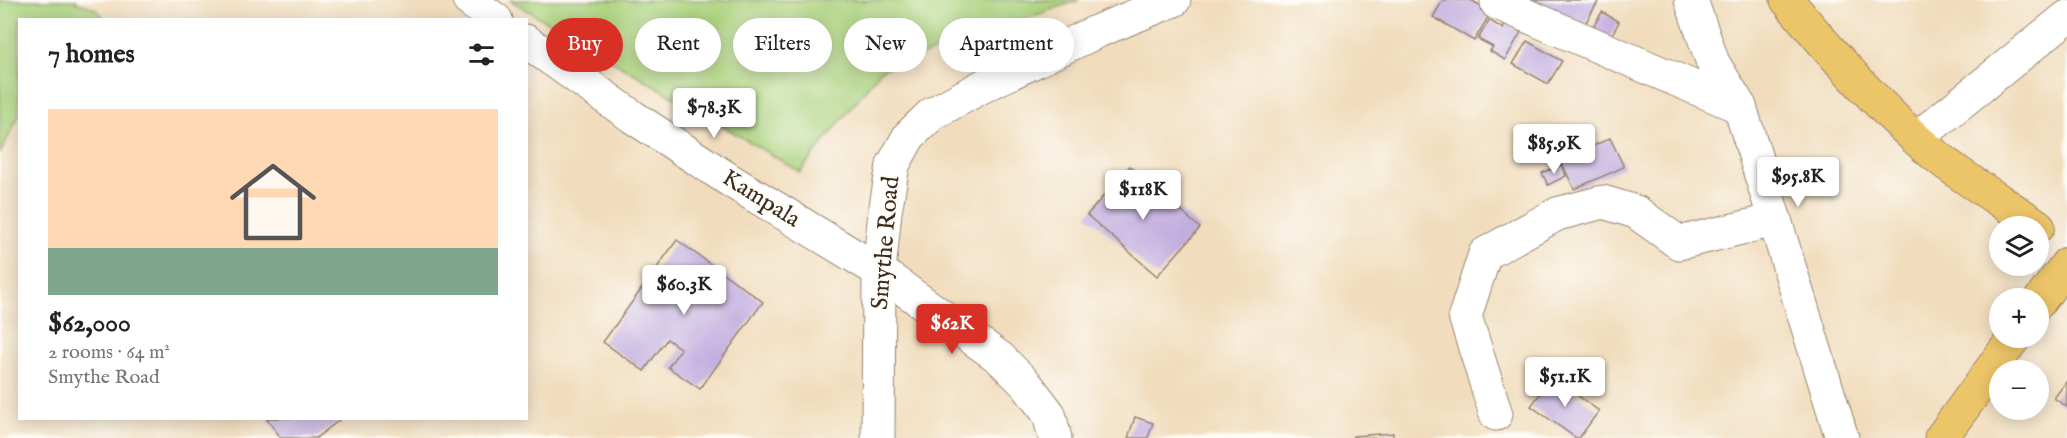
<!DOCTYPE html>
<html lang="en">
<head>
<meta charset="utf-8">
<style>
  body { margin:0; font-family:"IM FELL English",serif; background:#f6f6f6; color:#222; height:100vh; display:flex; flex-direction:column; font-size:22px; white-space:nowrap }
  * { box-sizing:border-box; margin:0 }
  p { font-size:20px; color:#767676 }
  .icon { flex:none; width:33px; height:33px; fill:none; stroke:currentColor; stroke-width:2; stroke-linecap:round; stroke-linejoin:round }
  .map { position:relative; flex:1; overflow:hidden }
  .details { position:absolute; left:18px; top:18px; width:510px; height:402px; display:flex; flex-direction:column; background:#fff; border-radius:0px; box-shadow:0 3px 15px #0003 }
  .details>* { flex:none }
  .guide { position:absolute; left:546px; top:18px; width:570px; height:54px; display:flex; gap:12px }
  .fabs { position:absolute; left:1989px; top:216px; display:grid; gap:12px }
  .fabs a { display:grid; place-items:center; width:60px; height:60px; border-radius:50%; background:#fff; box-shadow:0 3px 15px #0003; font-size:30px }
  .price { position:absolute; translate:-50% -51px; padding:0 14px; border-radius:6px; background:#fff; color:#222; font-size:20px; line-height:39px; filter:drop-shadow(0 2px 3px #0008) }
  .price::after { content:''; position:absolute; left:50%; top:36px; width:18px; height:14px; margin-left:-9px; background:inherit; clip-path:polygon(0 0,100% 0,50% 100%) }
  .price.on { background:#d93025; color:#fff }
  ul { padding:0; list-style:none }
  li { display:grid; align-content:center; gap:12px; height:318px; padding:0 30px }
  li+li { border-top:2px solid #e0e0e0 }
  li span { display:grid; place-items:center; height:186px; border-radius:0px; color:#555 }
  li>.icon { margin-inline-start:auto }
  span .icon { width:108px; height:108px; fill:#fffc; stroke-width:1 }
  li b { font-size:26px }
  h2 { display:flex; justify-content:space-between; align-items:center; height:72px; padding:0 30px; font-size:26px }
  .chip { padding:0 21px; border-radius:27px; background:#fff; box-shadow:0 3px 15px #0003; font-size:21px; line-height:54px }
  .chip.on { background:#d93025; color:#fff }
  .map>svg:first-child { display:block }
</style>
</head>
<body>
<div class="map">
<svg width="2067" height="438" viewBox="0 0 2067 438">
  <rect width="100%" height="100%" fill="#fdfcf7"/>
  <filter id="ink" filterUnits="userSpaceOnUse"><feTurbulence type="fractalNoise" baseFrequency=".0167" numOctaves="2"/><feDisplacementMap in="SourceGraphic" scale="12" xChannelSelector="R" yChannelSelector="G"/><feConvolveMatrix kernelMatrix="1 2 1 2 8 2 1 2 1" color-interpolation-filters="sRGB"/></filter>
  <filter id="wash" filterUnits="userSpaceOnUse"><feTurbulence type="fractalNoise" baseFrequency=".008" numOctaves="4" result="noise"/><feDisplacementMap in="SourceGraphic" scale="24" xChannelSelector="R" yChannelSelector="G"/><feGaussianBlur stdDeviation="1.35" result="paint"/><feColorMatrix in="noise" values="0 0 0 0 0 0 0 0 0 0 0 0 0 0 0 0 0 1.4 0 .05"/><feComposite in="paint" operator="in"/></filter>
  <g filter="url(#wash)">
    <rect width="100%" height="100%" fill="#f1ddbd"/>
    <!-- green -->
    <g fill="#aad17c" stroke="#727e4d" stroke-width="1.5">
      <path d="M0 0H77L76 3C88 5 98 7 104 19L20 20 19 115 0 154Z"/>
      <path d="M510 0H1079L881 70 800 172Z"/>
    </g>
    <g id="blocks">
      <!-- building -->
      <g fill="#c2addf">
        <path d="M1443 0H1471L1491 12 1474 41 1433 17Z"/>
        <path d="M1520 0H1599L1582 29Z"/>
        <path d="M1602 12 1619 22 1606 45 1588 35Z"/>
        <path d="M1489 20 1503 29 1506 23 1521 32 1505 60 1490 51 1493 47 1478 39Z"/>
        <path d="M1527 41 1562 61 1548 84 1513 64Z"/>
        <path d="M1610 138 1624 167 1574 189 1561 161Z"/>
        <path d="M1561 165 1566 176 1548 185 1542 173Z"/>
        <path d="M1130 166 1200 228 1157 276 1087 215Z"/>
        <path d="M677 240 763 302 700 389 668 367 681 349 667 339 644 371 603 342Z"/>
        <path d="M1552 377 1599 411 1579 438H1576L1531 406Z"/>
        <path d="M2067 381V407L2054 398Z"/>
        <path d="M1135 417 1153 423 1148 438H1128Z"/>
        <path d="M266 418H342L316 438H281Z"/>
        <path d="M1393 433V438H1353V436Z"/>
      </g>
    </g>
  </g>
  <g filter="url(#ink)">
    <use href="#blocks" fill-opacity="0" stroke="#96846e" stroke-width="1.5"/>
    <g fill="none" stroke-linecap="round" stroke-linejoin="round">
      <defs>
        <g id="minor">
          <path d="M469 0 496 20"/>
          <path d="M1498 0 1497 3 1740 107"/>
          <path d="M1691 0 1713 63 1740 107 1842 438"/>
          <path d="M526 41 633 117 731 181 879 271 1000 358 1026 384 1049 414 1055 438"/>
          <path d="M1916 139 2067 17"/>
          <path d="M1496 414 1465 316 1485 254 1557 214 1603 202 1636 212 1679 243 1775 220"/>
          <path d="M878 438 879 271 885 212 893 165 909 136 932 114 983 86 1098 31 1174 0"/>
        </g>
        <g id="highway">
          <path d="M1787 0C1827 48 1869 96 1915 138 1952 172 1997 198 2038 226"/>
          <path d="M2038 303 2067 264"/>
          <path d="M1941 438 2014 338"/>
        </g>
      </defs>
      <!-- minor casing -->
      <use href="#minor" stroke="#96846e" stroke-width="35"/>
      <!-- highway casing -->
      <use href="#highway" stroke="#96846e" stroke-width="35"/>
      <!-- minor -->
      <use href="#minor" stroke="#fff" stroke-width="33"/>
      <!-- highway -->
      <use href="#highway" stroke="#edc569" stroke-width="33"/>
    </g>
  </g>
  <g text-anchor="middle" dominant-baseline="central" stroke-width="4.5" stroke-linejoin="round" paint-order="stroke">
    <!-- street labels -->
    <g font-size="24" fill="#3b2a1e" stroke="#fdfcf7">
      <text transform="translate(761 199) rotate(32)">Kampala</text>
      <text transform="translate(886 243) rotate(-85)">Smythe Road</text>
    </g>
  </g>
</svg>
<div class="fabs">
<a><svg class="icon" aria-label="layers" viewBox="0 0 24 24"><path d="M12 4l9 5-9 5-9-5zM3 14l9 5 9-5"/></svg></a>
<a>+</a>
<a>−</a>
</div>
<b class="price" style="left:714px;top:139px">$78.3K</b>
<b class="price" style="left:1554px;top:175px">$85.9K</b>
<b class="price" style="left:1798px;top:208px">$95.8K</b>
<b class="price" style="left:1143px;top:221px">$118K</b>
<b class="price" style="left:684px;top:316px">$60.3K</b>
<b class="price on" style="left:952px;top:355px">$62K</b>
<b class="price" style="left:1565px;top:408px">$51.1K</b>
<div class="guide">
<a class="chip on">Buy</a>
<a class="chip">Rent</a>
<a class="chip">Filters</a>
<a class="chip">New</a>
<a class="chip">Apartment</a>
</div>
<section class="details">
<h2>7 homes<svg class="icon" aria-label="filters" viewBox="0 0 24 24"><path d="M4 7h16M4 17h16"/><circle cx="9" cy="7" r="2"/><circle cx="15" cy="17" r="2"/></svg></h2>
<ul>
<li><span style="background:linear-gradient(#ffd9b3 75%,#7fa58c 0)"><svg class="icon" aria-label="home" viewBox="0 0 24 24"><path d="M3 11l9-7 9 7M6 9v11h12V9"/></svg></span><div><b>$62,000</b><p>2 rooms · 64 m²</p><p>Smythe Road</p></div></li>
</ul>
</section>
</div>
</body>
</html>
